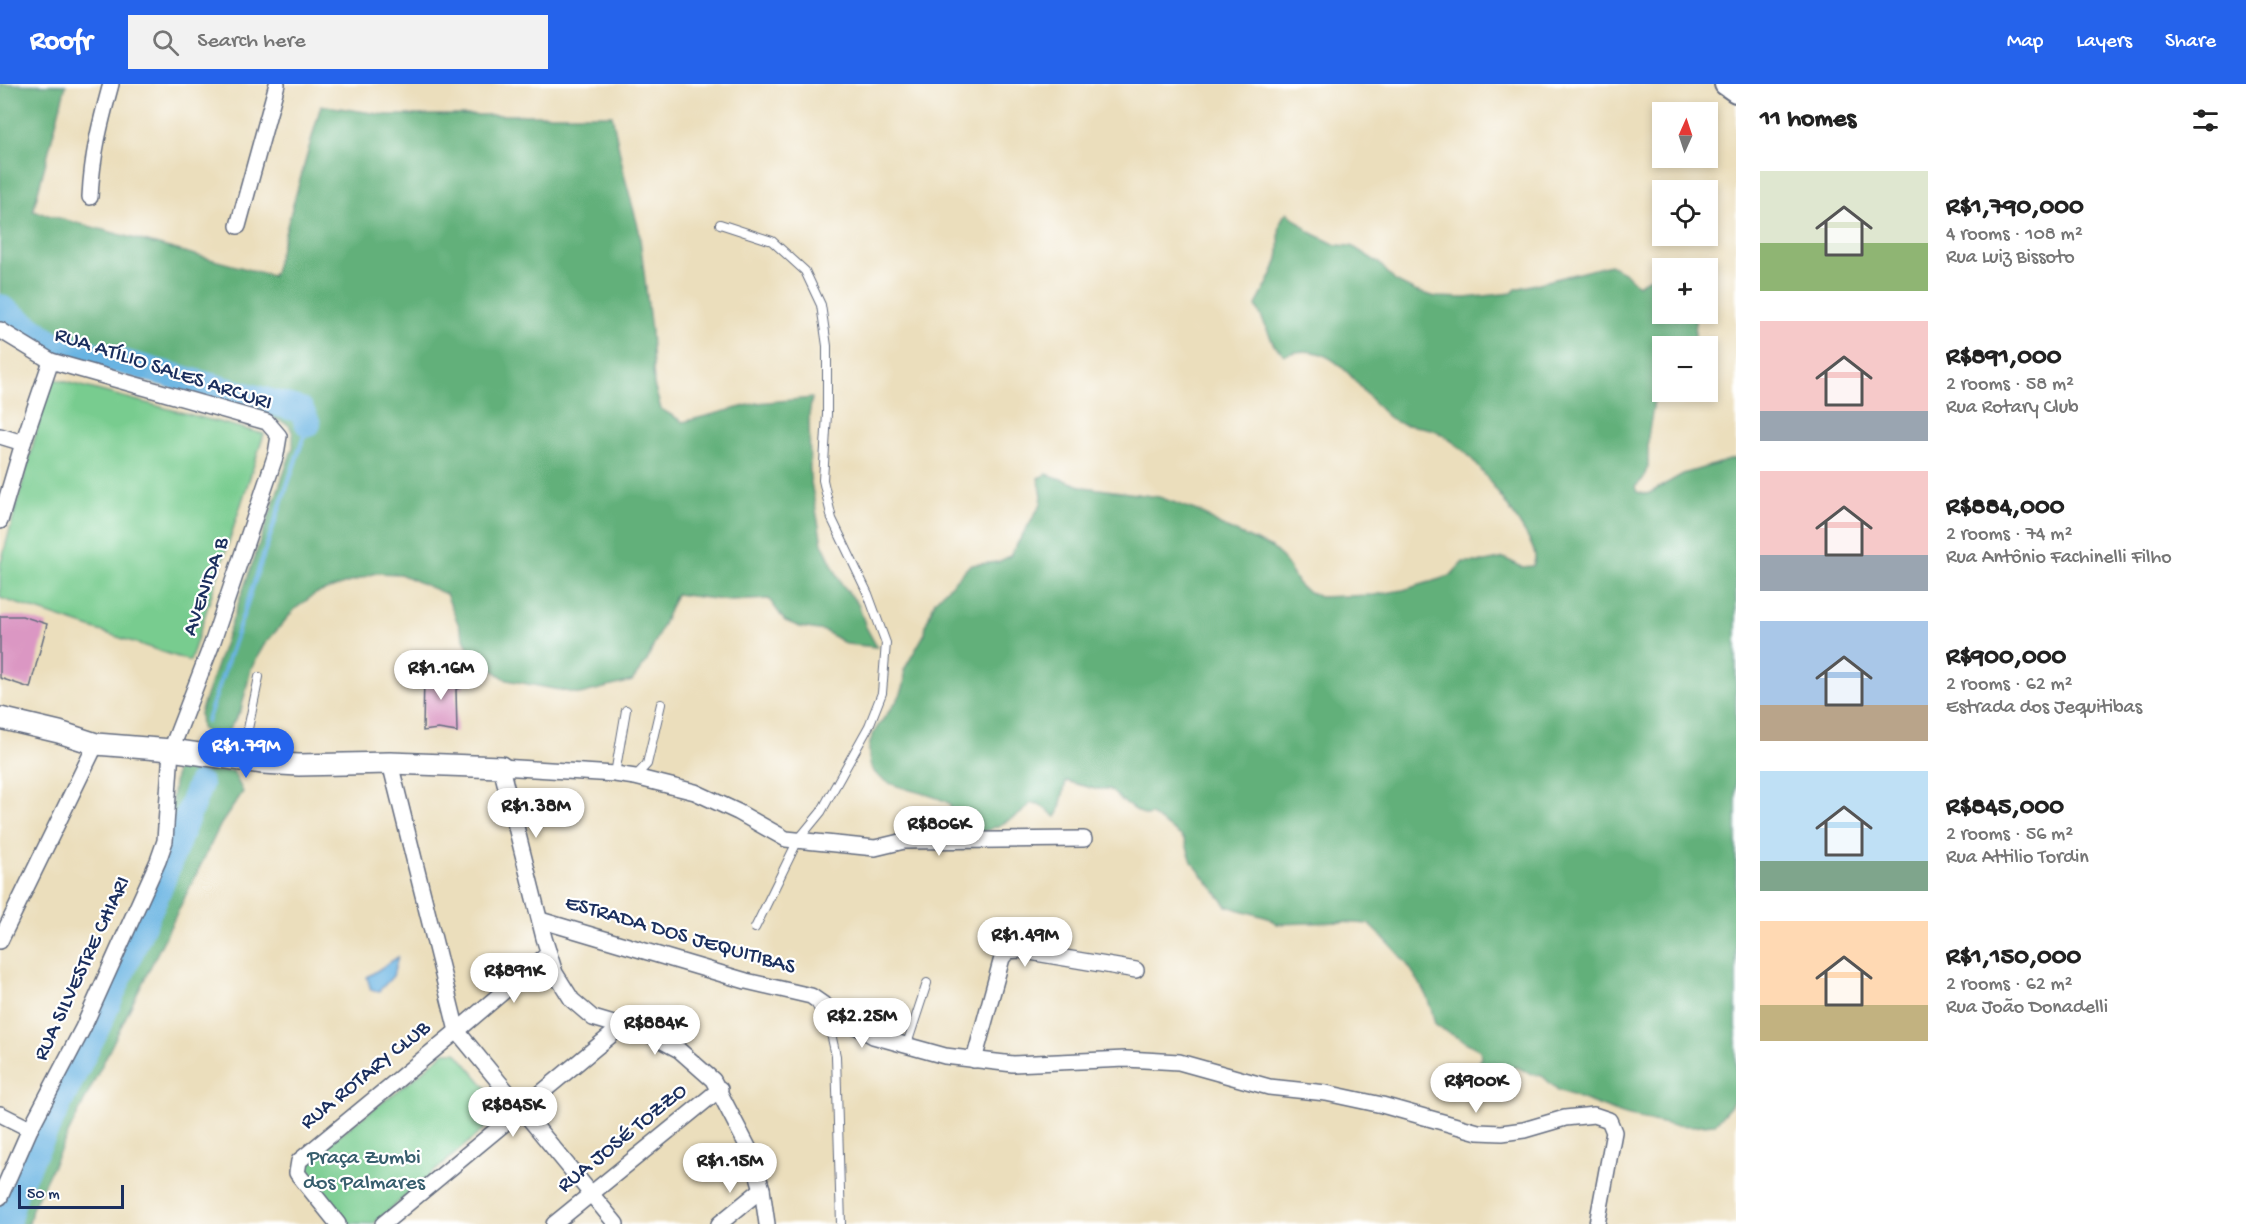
<!DOCTYPE html>
<html lang="en">
<head>
<meta charset="utf-8">
<style>
  body { margin:0; font-family:"Gochi Hand",sans-serif; background:#f2f2f2; color:#222; height:100vh; display:flex; flex-direction:column; font-size:22px; white-space:nowrap }
  * { box-sizing:border-box; margin:0 }
  p { font-size:20px; color:#767676 }
  .icon { flex:none; width:33px; height:33px; fill:none; stroke:currentColor; stroke-width:2; stroke-linecap:round; stroke-linejoin:round }
  .map { position:relative; flex:1; overflow:hidden }
  .panel { display:flex; flex-direction:column; background:#fff; width:510px }
  .panel>* { flex:none }
  .needle { width:39px; rotate:3deg }
  .controls { position:absolute; left:1652px; top:18px; display:grid; gap:12px }
  .controls a { display:grid; place-items:center; width:66px; height:66px; border-radius:0px; background:#fff; box-shadow:0 3px 9px #0003; font-size:30px }
  .scale { position:absolute; left:18px; bottom:15px; width:106px; box-sizing:border-box; padding-left:6px; border:3px solid #1b2f5e; border-top:0; font-size:16px; line-height:21px; white-space:nowrap; color:#1b2f5e; -webkit-text-stroke:4px #fff; paint-order:stroke }
  .price { position:absolute; translate:-50% -51px; padding:0 14px; border-radius:21px; background:#fff; color:#222; font-size:20px; line-height:39px; filter:drop-shadow(0 2px 3px #0008) }
  .price::after { content:''; position:absolute; left:50%; top:36px; width:18px; height:14px; margin-left:-9px; background:inherit; clip-path:polygon(0 0,100% 0,50% 100%) }
  .price.current { background:#2563eb; color:#fff }
  ul { padding:0; list-style:none }
  li { display:flex; align-items:center; gap:18px; height:150px; padding:0 24px }
  li span { display:grid; place-items:center; flex:none; width:168px; height:120px; border-radius:0px; color:#555 }
  li>.icon { margin-inline-start:auto }
  span .icon { width:72px; height:72px; fill:#fffc; stroke-width:1 }
  li b { font-size:26px }
  h2 { display:flex; justify-content:space-between; align-items:center; height:72px; padding:0 24px; font-size:26px }
  header { display:flex; align-items:center; gap:36px; box-sizing:border-box; height:84px; padding:0 30px; background:#2563eb; color:#fff }
  header strong { font-size:28px }
  nav { display:flex; gap:33px; margin-inline-start:auto; font-size:21px }
  .search { width:420px; height:54px; background:#f2f2f2; display:flex; align-items:center; gap:15px; box-sizing:border-box; padding:0 21px; border-radius:0px; color:#767676; font-size:22px }
  main { display:flex; flex:1; min-height:0 }
  .map>svg:first-child { display:block }
</style>
</head>
<body>
<header>
<strong>Roofr</strong>
<div class="search"><svg class="icon" aria-label="search" viewBox="0 0 24 24"><circle cx="10" cy="10" r="6"/><path d="M15 15l6 6"/></svg>Search here</div>
<nav><a>Map</a><a>Layers</a><a>Share</a></nav>
</header>
<main>
<div class="map">
<svg width="1736" height="1140" viewBox="0 0 1736 1140">
  <rect width="100%" height="100%" fill="#fff"/>
  <filter id="ink" filterUnits="userSpaceOnUse"><feTurbulence type="fractalNoise" baseFrequency=".0167" numOctaves="2"/><feDisplacementMap in="SourceGraphic" scale="12" xChannelSelector="R" yChannelSelector="G"/><feConvolveMatrix kernelMatrix="1 2 1 2 8 2 1 2 1" color-interpolation-filters="sRGB"/></filter>
  <filter id="wash" filterUnits="userSpaceOnUse"><feTurbulence type="fractalNoise" baseFrequency=".008" numOctaves="4" result="noise"/><feDisplacementMap in="SourceGraphic" scale="24" xChannelSelector="R" yChannelSelector="G"/><feGaussianBlur stdDeviation="1.35" result="paint"/><feColorMatrix in="noise" values="0 0 0 0 0 0 0 0 0 0 0 0 0 0 0 0 0 1.4 0 .05"/><feComposite in="paint" operator="in"/></filter>
  <g filter="url(#wash)">
    <rect width="100%" height="100%" fill="#ebdebc"/>
    <!-- green -->
    <g fill="#78cc8f" stroke="#4a7e76" stroke-width="1.5">
      <path d="M51 294 264 350 190 577 0 514V482Z"/>
      <path d="M445 968H456L501 1021 502 1026 500 1031 373 1140 348 1139 306 1089V1081L310 1073 412 996Z"/>
    </g>
    <!-- forest -->
    <g fill="#62b07a" stroke="#3e706c" stroke-width="1.5">
      <path d="M0 0 66 1 33 127 273 192 321 21 385 31H612L625 94 639 146 651 247 654 301 661 325 683 338 757 319 812 314 809 331 810 393 822 459 841 499 858 520 866 543 877 563 846 560 825 547 800 543 785 537 769 515 730 517 676 510 647 577 632 597 580 610 507 596 471 571 446 510 400 490 376 489 315 510 295 525 264 561 251 585 241 626 225 652H211L201 644 200 629 293 363V350L289 341 249 323 66 272 39 259 0 234Z"/>
      <path d="M1287 128 1310 148 1336 161 1352 162 1379 179 1395 197 1415 207 1436 213 1465 214 1512 209 1516 205 1610 181 1624 188 1638 201 1651 193 1662 198V230H1694C1696 241 1697 252 1692 262H1662V293L1657 299 1648 353V382L1643 395 1635 403 1637 408 1648 410 1683 390 1736 374V1013L1730 1023 1714 1040 1692 1042 1671 1041 1625 1031 1558 1006 1541 991 1531 990 1517 983 1491 987 1469 995 1481 973 1480 966 1435 941C1428 899 1400 869 1369 840L1340 838 1277 840 1268 834 1227 822 1192 778 1185 757 1181 752 1151 731 1146 732 1127 721 1109 705H1095L1066 697 1059 728 1056 733 1039 720 1031 719 1020 730 1000 741 953 760 916 759C930 749 953 740 950 720 929 707 896 707 878 692 872 687 869 679 869 672 865 638 911 621 904 586L925 549 926 540 935 517 970 481 998 478 1010 472 1041 420 1042 411 1038 394 1047 390 1084 403 1159 413 1200 428 1220 441 1272 464 1283 474 1300 503 1319 513 1374 511 1403 506 1450 492 1463 478H1485L1504 474 1522 483 1533 482C1534 479 1535 476 1535 473 1535 455 1479 381 1464 367 1457 361 1447 353 1438 348 1424 340 1404 345 1390 334 1357 308 1337 252 1285 271L1274 261 1256 221C1263 208 1275 188 1278 174 1282 159 1274 141 1287 128Z"/>
      <path d="M176 684 191 687H233L243 708 221 740 70 1046 32 1125 29 1140H0V1132L7 1109 164 779Z"/>
    </g>
    <!-- water -->
    <path fill="#69b4e2" stroke="#4272a0" stroke-width="1.5" d="M398 873 393 892 379 907 371 906 367 893Z"/>
    <g fill="none" stroke-linecap="round" stroke-linejoin="round">
      <!-- stream -->
      <path stroke="#69b4e2" stroke-width="4.5" d="M207 637 308 340"/>
      <!-- river -->
      <g stroke="#69b4e2" stroke-width="26">
        <path d="M0 223 52 259 301 326 308 340"/>
        <path d="M7 1140 16 1106 97 944 159 805 200 700"/>
      </g>
    </g>
    <g id="blocks">
      <!-- building -->
      <g fill="#db97c3">
        <path d="M0 532H22L47 540 30 604 0 594Z"/>
        <path d="M437 587 462 593 464 603 456 605 457 648 438 645 423 647 424 589Z"/>
      </g>
    </g>
  </g>
  <g filter="url(#ink)">
    <use href="#blocks" fill-opacity="0" stroke="#646c7f" stroke-width="1.5"/>
    <g fill="none" stroke-linecap="round" stroke-linejoin="round">
      <defs>
        <g id="lane">
          <path d="M720 140 772 157 805 187 821 221 827 262V330L823 396 832 435 868 510 886 559 882 609 869 642 821 728 798 756 755 844"/>
          <path d="M242 673 259 593"/>
          <path d="M615 690 626 626"/>
          <path d="M635 693 647 680 661 620"/>
          <path d="M815 919 830 945 836 972 841 1140"/>
          <path d="M907 960 927 899"/>
        </g>
        <g id="street">
          <path d="M90 113C92 71 100 40 111 0"/>
          <path d="M238 142 277 0"/>
          <path d="M0 246 51 277 267 338 279 352 276 370 213 557 171 666 165 757 158 777 83 944 30 1045 0 1113"/>
          <path d="M0 352 23 359"/>
          <path d="M0 437 23 359 51 277"/>
          <path d="M390 679 457 947 616 1140"/>
          <path d="M540 836 746 897 811 912 850 939 873 952 945 972 1013 980 1126 975 1179 978 1269 1003 1326 1009 1382 1021 1478 1048 1502 1049 1524 1046 1565 1034 1594 1031 1609 1036 1614 1048 1597 1140"/>
          <path d="M0 857 96 660"/>
          <path d="M974 976 1002 874 1008 867 1018 866 1136 886"/>
          <path d="M0 1030 30 1045"/>
          <path d="M338 1140 297 1089 299 1077 457 947 549 869"/>
          <path d="M383 1140 622 942"/>
          <path d="M554 1140 720 1005"/>
          <path d="M719 1140 762 1105"/>
          <path d="M767 1140 762 1105 751 1069 713 996 679 966 651 951 593 934 572 916 555 889 544 854 501 683 615 690 635 693 695 708 738 728 786 755 875 764 904 757 1084 755"/>
        </g>
        <path id="secondary" d="M0 634 59 648 96 660 171 666 263 679 299 681 390 679 501 683"/>
        <path id="primary" d="M1726 0 1736 7"/>
      </defs>
      <!-- lane casing -->
      <use href="#lane" stroke="#646c7f" stroke-width="10"/>
      <!-- street casing -->
      <use href="#street" stroke="#646c7f" stroke-width="18"/>
      <!-- secondary casing -->
      <use href="#secondary" stroke="#646c7f" stroke-width="24"/>
      <!-- primary casing -->
      <use href="#primary" stroke="#646c7f" stroke-width="26"/>
      <!-- lane -->
      <use href="#lane" stroke="#fff" stroke-width="8"/>
      <!-- street -->
      <use href="#street" stroke="#fff" stroke-width="15"/>
      <!-- secondary -->
      <use href="#secondary" stroke="#fff" stroke-width="21"/>
      <!-- primary -->
      <use href="#primary" stroke="#fff" stroke-width="22"/>
    </g>
  </g>
  <g text-anchor="middle" dominant-baseline="central" stroke-width="4.5" stroke-linejoin="round" paint-order="stroke">
    <!-- street labels -->
    <g font-size="22" fill="#1b2f5e" stroke="#fff">
      <text transform="translate(163 286) rotate(18)">RUA ATÍLIO SALES ARCURI</text>
      <text transform="translate(207 503) rotate(-71)">AVENIDA B</text>
      <text transform="translate(680 852) rotate(16)">ESTRADA DOS JEQUITIBAS</text>
      <text transform="translate(83 885) rotate(-65)">RUA SILVESTRE CHIARI</text>
      <text transform="translate(366 992) rotate(-39)">RUA ROTARY CLUB</text>
      <text transform="translate(623 1055) rotate(-39)">RUA JOSÉ TOZZO</text>
    </g>
    <!-- park labels -->
    <g font-size="22" fill="#375e6d" stroke="#fff">
      <text x="364" y="1075">Praça Zumbi<tspan x="364" dy="25">dos Palmares</tspan></text>
    </g>
  </g>
</svg>
<div class="controls">
<a><svg class="needle" viewBox="-14 -14 28 28"><path d="M0-13l5 13h-10z" fill="#e53935"/><path d="M0 13l5-13h-10z" fill="#767676"/></svg></a>
<a><svg class="icon" aria-label="locate" viewBox="0 0 24 24"><circle cx="12" cy="12" r="6"/><path d="M12 2v4M12 18v4M2 12h4M18 12h4"/></svg></a>
<a>+</a>
<a>−</a>
</div>
<div class="scale">50 m</div>
<b class="price" style="left:441px;top:617px">R$1.16M</b>
<b class="price current" style="left:246px;top:695px">R$1.79M</b>
<b class="price" style="left:536px;top:755px">R$1.38M</b>
<b class="price" style="left:939px;top:773px">R$806K</b>
<b class="price" style="left:1025px;top:884px">R$1.49M</b>
<b class="price" style="left:514px;top:920px">R$891K</b>
<b class="price" style="left:862px;top:965px">R$2.25M</b>
<b class="price" style="left:655px;top:972px">R$884K</b>
<b class="price" style="left:1476px;top:1030px">R$900K</b>
<b class="price" style="left:513px;top:1054px">R$845K</b>
<b class="price" style="left:730px;top:1110px">R$1.15M</b>
</div>
<section class="panel">
<h2>11 homes<svg class="icon" aria-label="filters" viewBox="0 0 24 24"><path d="M4 7h16M4 17h16"/><circle cx="9" cy="7" r="2"/><circle cx="15" cy="17" r="2"/></svg></h2>
<ul>
<li><span style="background:linear-gradient(#dfe7d0 60%,#8fb573 0)"><svg class="icon" aria-label="home" viewBox="0 0 24 24"><path d="M3 11l9-7 9 7M6 9v11h12V9"/></svg></span><div><b>R$1,790,000</b><p>4 rooms · 108 m²</p><p>Rua Luiz Bissoto</p></div></li>
<li><span style="background:linear-gradient(#f6c9c9 75%,#9aa5b1 0)"><svg class="icon" aria-label="home" viewBox="0 0 24 24"><path d="M3 11l9-7 9 7M6 9v11h12V9"/></svg></span><div><b>R$891,000</b><p>2 rooms · 58 m²</p><p>Rua Rotary Club</p></div></li>
<li><span style="background:linear-gradient(#f6c9c9 70%,#9aa5b1 0)"><svg class="icon" aria-label="home" viewBox="0 0 24 24"><path d="M3 11l9-7 9 7M6 9v11h12V9"/></svg></span><div><b>R$884,000</b><p>2 rooms · 74 m²</p><p>Rua Antônio Fachinelli Filho</p></div></li>
<li><span style="background:linear-gradient(#a9c7e8 70%,#b9a48a 0)"><svg class="icon" aria-label="home" viewBox="0 0 24 24"><path d="M3 11l9-7 9 7M6 9v11h12V9"/></svg></span><div><b>R$900,000</b><p>2 rooms · 62 m²</p><p>Estrada dos Jequitibas</p></div></li>
<li><span style="background:linear-gradient(#bfe0f5 75%,#7fa58c 0)"><svg class="icon" aria-label="home" viewBox="0 0 24 24"><path d="M3 11l9-7 9 7M6 9v11h12V9"/></svg></span><div><b>R$845,000</b><p>2 rooms · 56 m²</p><p>Rua Attilio Tordin</p></div></li>
<li><span style="background:linear-gradient(#ffd9b3 70%,#c2b280 0)"><svg class="icon" aria-label="home" viewBox="0 0 24 24"><path d="M3 11l9-7 9 7M6 9v11h12V9"/></svg></span><div><b>R$1,150,000</b><p>2 rooms · 62 m²</p><p>Rua João Donadelli</p></div></li>
</ul>
</section>
</main>
</body>
</html>
